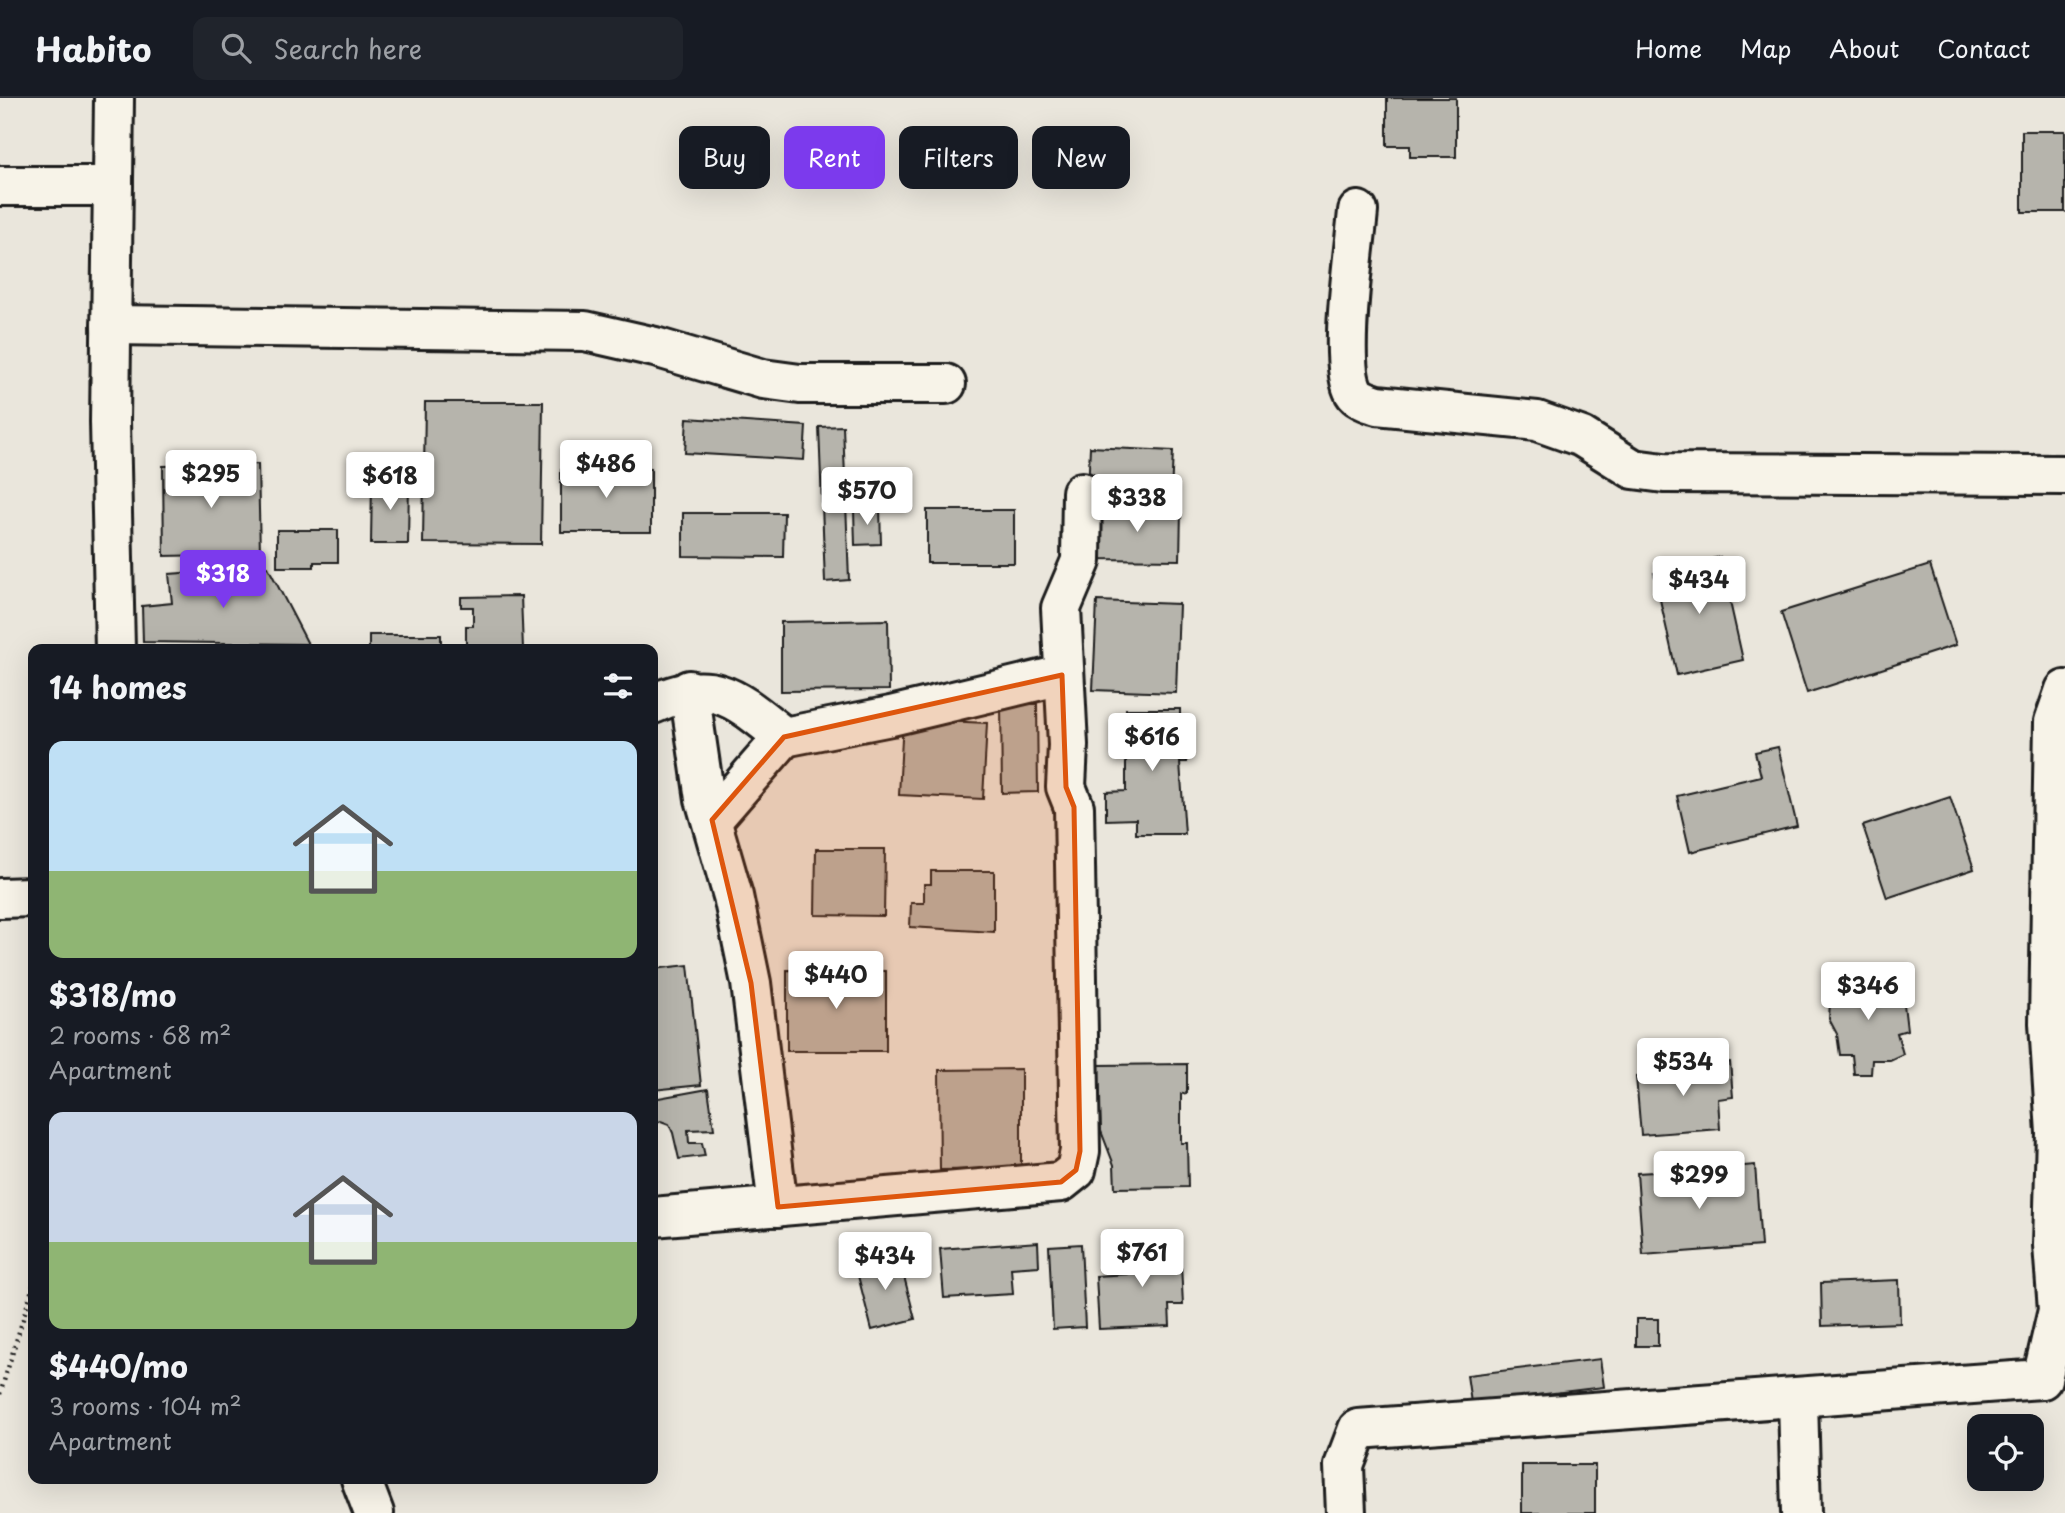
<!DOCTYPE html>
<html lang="en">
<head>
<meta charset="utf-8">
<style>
  body { margin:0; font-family:"Playpen Sans",sans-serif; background:#20242c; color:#f1f3f6; height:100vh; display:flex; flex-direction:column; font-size:26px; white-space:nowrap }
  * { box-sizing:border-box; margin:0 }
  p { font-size:23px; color:#9ea1a6 }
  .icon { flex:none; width:38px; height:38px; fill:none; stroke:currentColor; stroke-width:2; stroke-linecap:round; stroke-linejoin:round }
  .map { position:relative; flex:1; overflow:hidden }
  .drawer { position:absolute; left:28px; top:546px; width:630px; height:840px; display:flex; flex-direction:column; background:#171b24; border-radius:14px; box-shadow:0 7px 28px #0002 }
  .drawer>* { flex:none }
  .top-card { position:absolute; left:679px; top:28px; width:665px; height:63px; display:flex; gap:14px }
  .fabs { position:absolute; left:1967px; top:1316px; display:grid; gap:14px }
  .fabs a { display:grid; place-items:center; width:77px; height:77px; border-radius:14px; background:#171b24; box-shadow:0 7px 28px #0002; font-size:35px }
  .price { position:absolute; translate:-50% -60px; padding:0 16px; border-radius:7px; background:#fff; color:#222; font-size:23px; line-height:46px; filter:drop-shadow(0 2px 4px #0008) }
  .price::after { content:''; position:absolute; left:50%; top:42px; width:21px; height:16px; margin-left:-10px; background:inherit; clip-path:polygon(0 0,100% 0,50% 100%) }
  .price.current { background:#7c3aed; color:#fff }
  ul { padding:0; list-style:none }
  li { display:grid; align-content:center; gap:14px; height:371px; padding:0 21px }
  li span { display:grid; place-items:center; height:217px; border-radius:14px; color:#555 }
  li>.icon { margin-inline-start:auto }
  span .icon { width:126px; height:126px; fill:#fffc; stroke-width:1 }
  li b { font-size:30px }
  h2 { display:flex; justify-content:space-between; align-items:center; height:84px; padding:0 21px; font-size:30px }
  .pill { padding:0 24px; border-radius:14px; background:#171b24; box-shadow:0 7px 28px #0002; font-size:24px; line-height:63px }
  .pill.current { background:#7c3aed; color:#fff }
  header { display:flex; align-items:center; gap:42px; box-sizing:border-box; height:98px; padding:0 35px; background:#171b24; border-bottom:2px solid #363941 }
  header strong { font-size:33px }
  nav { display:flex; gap:38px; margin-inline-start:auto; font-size:24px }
  .search { width:490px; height:63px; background:#20242c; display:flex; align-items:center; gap:18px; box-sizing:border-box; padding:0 24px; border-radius:14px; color:#9ea1a6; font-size:26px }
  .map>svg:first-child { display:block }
</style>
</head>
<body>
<header>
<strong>Habito</strong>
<div class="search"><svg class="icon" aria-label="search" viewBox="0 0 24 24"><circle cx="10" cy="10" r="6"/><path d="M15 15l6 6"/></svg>Search here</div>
<nav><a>Home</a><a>Map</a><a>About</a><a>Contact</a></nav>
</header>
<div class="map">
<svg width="2065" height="1415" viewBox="0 0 2065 1415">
  <rect width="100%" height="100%" fill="#eae6dc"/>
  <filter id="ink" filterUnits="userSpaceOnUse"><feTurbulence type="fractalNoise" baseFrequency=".0143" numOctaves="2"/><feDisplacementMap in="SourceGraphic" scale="14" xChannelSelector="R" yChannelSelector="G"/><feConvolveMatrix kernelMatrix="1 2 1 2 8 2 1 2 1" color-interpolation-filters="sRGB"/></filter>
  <g filter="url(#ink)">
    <!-- building -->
    <g fill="#b6b4ac" stroke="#1c1c1c" stroke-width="2">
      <path d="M1387 0H1456V59H1410V48H1387Z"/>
      <rect x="2022" y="33" width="43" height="81"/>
      <path d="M425 304H543L541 446 423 445Z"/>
      <path d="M687 320 806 328 804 362 685 355Z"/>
      <path d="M843 328 849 482 825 484 819 329Z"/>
      <path d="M1090 349 1173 353 1171 396 1088 392Z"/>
      <path d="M258 366 260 456 164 458 163 368Z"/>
      <rect x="561" y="371" width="90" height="63"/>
      <path d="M372 382H409L408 446H371Z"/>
      <path d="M1093 410 1181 411 1180 462 1093 461Z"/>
      <path d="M854 411H880L881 446 855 447Z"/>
      <rect x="927" y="412" width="87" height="53"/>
      <path d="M683 415H784L783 459 683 458Z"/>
      <path d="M277 432H338V464H314V469H277Z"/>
      <path d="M1720 459 1743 562 1677 577 1654 475Z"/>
      <path d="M1930 467 1956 547 1807 595 1781 514Z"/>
      <path d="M268 469 308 546 143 544 142 508 172 505 169 476Z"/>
      <path d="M521 498 523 551H466V528H473V509H461V499Z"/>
      <path d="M1097 503 1179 506 1176 595 1093 592Z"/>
      <path d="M888 522 889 592 781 593V524Z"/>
      <rect x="369" y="537" width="72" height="14"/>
      <path d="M1001 606H1037L1038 694 1002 695Z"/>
      <path d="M1126 611H1180V637H1187V664H1180L1185 736H1136V721L1106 722V694L1126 693Z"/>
      <path d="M903 621 987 625 983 701 899 697Z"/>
      <path d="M1778 649 1797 728 1690 754 1677 698 1761 678 1755 654Z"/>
      <path d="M1950 699 1974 771 1887 800 1863 728Z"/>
      <path d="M816 751H885L884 818 815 817Z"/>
      <path d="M931 773H994V834L910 829 911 805H924V786H931Z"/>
      <path d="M688 867 701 987 653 992V871Z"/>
      <path d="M787 872 886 873V953H787Z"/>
      <path d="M1854 879 1855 895 1860 902 1873 896 1869 885 1873 881H1888L1890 889H1902L1907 932 1897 935 1903 956 1890 962H1872L1871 976H1854L1852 957H1840L1837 936 1829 921 1831 886Z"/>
      <path d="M1730 964 1733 999 1718 1001 1720 1031 1641 1037 1636 979 1657 978 1656 970Z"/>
      <path d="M1187 966V995L1181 996V1045H1187L1188 1089 1115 1090 1114 1067 1101 1033 1098 967Z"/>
      <path d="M1021 971V1071L940 1072 939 972Z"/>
      <path d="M708 991 714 1031 688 1032 689 1045H702L705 1058 679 1061 673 1035 669 1026 661 1023 655 1026 657 1065 653 1066V1001Z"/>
      <path d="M1755 1067 1761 1148 1643 1157 1637 1075 1689 1072 1690 1086 1709 1084 1708 1071Z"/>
      <path d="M1038 1144 1039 1168 1011 1170 1013 1196 944 1200 940 1151Z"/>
      <path d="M1081 1146 1085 1229 1053 1231 1049 1148Z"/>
      <path d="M1180 1146 1183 1207H1169L1170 1228 1099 1231 1096 1178 1128 1176 1127 1148Z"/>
      <path d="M898 1155 915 1221 872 1232 855 1166Z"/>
      <path d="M1899 1182 1900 1225 1822 1228 1821 1185Z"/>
      <rect x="1636" y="1221" width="22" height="27"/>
      <path d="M1600 1261 1604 1289 1471 1305 1467 1277Z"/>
      <rect x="1522" y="1367" width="73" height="48"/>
    </g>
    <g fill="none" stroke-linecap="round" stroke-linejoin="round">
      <defs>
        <g id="street">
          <path d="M114 0 110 324 115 551"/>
          <path d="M0 88H113"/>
          <path d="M1358 113C1355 150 1337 265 1354 294 1358 301 1369 304 1377 307L1537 323 1582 339 1633 371 1664 375 2065 377"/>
          <path d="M111 227 585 233 655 249 763 281 800 286H946"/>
          <path d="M689 592 705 701 733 798 751 885 778 1109"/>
          <path d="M653 606C714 577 737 602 784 639L891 618 1062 577"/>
          <path d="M712 722 784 639"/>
          <path d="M0 800 33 799"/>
          <path d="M653 1119 1061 1084 1076 1072 1080 1053 1074 709 1066 689 1068 647 1061 510 1081 463 1082 394"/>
          <path d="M1798 1301 1801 1415"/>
          <path d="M361 1381 374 1415"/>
          <path d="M1346 1415 1344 1368 1358 1331 2042 1281 2058 1212 2053 1147 2056 1035 2049 925 2054 624 2065 592"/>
        </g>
      </defs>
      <!-- street casing -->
      <use href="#street" stroke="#1c1c1c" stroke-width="44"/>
      <!-- path -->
      <path stroke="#1c1c1c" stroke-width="4.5" stroke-dasharray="2 5" stroke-linecap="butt" d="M0 1296 33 1188"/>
      <!-- street -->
      <use href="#street" stroke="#f7f3e8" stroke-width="38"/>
    </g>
  </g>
  <!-- marked area -->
  <path fill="#de560d" fill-opacity="0.2" stroke="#de560d" stroke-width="5" stroke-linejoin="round" d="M1062 577 1066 689 1074 709 1080 1053 1076 1072 1061 1084 778 1109 751 885 712 722 784 639Z"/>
</svg>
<div class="fabs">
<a><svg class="icon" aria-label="locate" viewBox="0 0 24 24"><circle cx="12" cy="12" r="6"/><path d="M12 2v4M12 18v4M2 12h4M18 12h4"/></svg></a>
</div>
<b class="price" style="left:606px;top:402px">$486</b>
<b class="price" style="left:211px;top:412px">$295</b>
<b class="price" style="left:390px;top:414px">$618</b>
<b class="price" style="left:867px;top:429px">$570</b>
<b class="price" style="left:1137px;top:436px">$338</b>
<b class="price current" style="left:223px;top:512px">$318</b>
<b class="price" style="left:1699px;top:518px">$434</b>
<b class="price" style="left:1152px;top:675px">$616</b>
<b class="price" style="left:836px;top:913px">$440</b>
<b class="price" style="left:1868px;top:924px">$346</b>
<b class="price" style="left:1683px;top:1000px">$534</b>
<b class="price" style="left:1699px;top:1113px">$299</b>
<b class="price" style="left:1142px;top:1191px">$761</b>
<b class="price" style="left:885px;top:1194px">$434</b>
<div class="top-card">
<a class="pill">Buy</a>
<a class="pill current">Rent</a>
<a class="pill">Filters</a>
<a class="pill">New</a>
</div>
<section class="drawer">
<h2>14 homes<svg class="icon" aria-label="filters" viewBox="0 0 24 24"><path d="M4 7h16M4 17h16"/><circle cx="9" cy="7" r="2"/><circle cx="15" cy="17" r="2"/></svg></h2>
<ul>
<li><span style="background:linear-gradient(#bfe0f5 60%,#8fb573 0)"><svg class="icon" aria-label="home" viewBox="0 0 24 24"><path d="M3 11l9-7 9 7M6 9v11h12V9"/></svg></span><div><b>$318/mo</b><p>2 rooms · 68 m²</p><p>Apartment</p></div></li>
<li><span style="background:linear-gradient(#c9d6e8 60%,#8fb573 0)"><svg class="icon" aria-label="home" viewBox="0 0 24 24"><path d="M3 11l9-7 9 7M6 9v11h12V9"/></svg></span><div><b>$440/mo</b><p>3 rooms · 104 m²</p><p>Apartment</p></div></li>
</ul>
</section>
</div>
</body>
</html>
